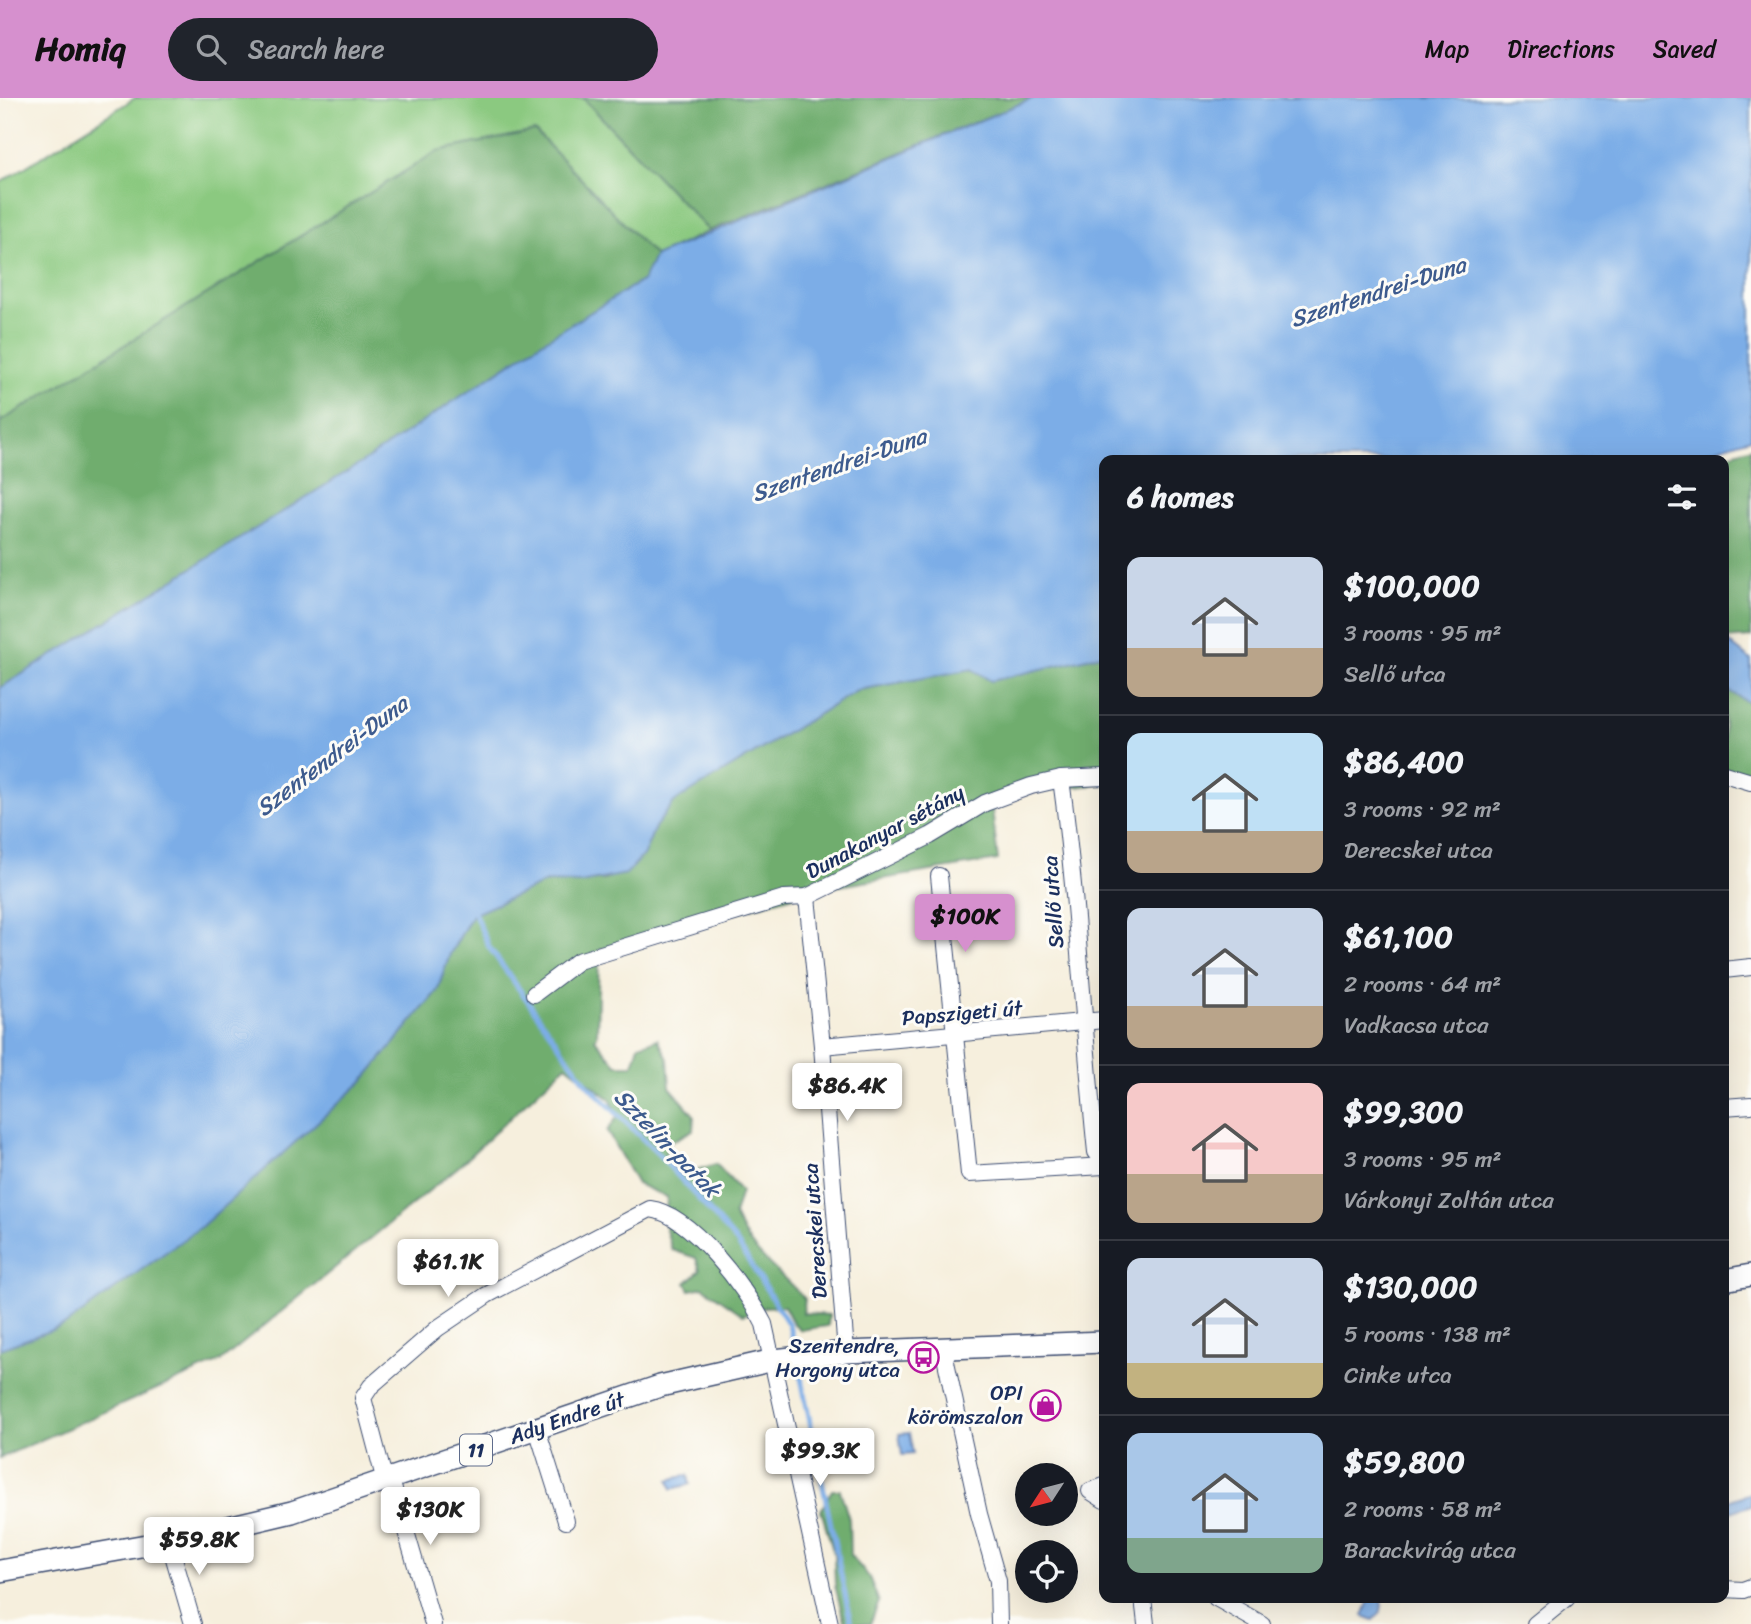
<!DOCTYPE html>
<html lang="en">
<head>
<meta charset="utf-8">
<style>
  body { margin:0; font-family:Sriracha,sans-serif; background:#20242c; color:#f1f3f6; height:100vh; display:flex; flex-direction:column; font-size:26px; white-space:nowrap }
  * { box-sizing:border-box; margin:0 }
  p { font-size:23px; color:#9ea1a6 }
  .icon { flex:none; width:38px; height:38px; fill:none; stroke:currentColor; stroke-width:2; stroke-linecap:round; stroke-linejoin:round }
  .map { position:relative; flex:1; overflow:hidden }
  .side { position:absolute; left:1099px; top:357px; width:630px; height:1148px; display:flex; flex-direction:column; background:#171b24; border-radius:14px; box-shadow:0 7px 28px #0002 }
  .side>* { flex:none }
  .needle { width:46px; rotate:234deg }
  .tools { position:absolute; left:1015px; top:1365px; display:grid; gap:14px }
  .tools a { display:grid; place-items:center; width:63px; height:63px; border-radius:50%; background:#171b24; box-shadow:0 7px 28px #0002; font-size:35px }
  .price { position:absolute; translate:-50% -60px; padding:0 16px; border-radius:7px; background:#fff; color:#222; font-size:23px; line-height:46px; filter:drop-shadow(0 2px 4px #0008) }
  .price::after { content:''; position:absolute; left:50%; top:42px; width:21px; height:16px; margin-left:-10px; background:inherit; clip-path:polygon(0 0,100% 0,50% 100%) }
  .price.current { background:#d690ce; color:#111 }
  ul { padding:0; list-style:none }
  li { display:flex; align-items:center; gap:21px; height:175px; padding:0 28px }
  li+li { border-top:2px solid #363941 }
  li span { display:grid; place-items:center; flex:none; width:196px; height:140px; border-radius:14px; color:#555 }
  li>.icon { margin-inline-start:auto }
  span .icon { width:84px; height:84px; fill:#fffc; stroke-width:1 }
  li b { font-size:30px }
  h2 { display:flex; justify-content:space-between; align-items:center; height:84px; padding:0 28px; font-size:30px }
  header { display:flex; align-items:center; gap:42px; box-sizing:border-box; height:98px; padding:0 35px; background:#d690ce; color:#111 }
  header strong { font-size:33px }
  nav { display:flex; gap:38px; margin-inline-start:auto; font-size:24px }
  .search { width:490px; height:63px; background:#20242c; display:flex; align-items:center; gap:18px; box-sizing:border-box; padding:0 24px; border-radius:38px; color:#9ea1a6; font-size:26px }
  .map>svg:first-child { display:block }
</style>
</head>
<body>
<header>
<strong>Homiq</strong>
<div class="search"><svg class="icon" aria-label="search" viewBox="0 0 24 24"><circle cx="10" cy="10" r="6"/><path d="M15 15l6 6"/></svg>Search here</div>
<nav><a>Map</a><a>Directions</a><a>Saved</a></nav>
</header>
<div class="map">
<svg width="1751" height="1526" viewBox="0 0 1751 1526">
  <rect width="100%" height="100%" fill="#fdfcf7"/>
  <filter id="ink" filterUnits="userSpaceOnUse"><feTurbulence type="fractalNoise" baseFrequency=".0143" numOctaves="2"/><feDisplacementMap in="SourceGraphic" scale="14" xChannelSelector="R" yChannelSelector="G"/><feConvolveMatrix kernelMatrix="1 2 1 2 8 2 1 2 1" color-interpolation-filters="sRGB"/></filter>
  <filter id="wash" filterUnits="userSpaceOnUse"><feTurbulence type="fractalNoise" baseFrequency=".00686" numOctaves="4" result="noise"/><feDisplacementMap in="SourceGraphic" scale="28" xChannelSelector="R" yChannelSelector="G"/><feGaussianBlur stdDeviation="1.57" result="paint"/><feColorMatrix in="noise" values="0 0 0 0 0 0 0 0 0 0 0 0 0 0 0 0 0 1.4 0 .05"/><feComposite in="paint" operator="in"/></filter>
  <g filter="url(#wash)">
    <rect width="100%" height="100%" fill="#f6efdd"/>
    <!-- green -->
    <path fill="#8bc980" stroke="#537c6f" stroke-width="2" d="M135 0H583L709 133 655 158 535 33 438 53 0 324V85Z"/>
    <!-- forest -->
    <g fill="#70ad6e" stroke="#466e66" stroke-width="2">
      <path d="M583 0H1034L709 133Z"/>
      <path d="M535 33 655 158 643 182 539 246 366 362 0 590V324L438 53Z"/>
      <path d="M1751 349V539L1724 541V362H1710Z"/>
      <path d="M1104 556V686L1005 696 991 703 998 762 815 792 599 852 597 938 595 941 617 967H633L639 947 658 941 668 961 670 989 694 1017 693 1032 669 1045 665 1056 680 1077 716 1066 741 1093 734 1117C752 1158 776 1169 805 1201L803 1215 829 1217 828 1228 801 1232 793 1225 784 1208 765 1209 743 1217 703 1189 690 1192 686 1185 700 1172 696 1160 672 1152 665 1129 667 1099 637 1086 607 1033 618 1018 610 1001 566 967 458 1069 221 1263 0 1360V1251L65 1227 413 919 437 893 450 856 472 817 546 784 605 782 644 756 655 729 674 704 858 592 972 571 991 583Z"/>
      <path d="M1724 590 1751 606V682L1724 676Z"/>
      <path d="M832 1392H840L849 1421 850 1457 869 1479 879 1504 870 1526H845L835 1488 834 1456 821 1412Z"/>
    </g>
    <!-- water -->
    <g fill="#7cade7" stroke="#4c6ea2" stroke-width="2">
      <path d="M1034 0H1751V340L1680 362H1104V556L991 583 972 571 858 592 674 704 655 729 644 756 626 776 580 785 546 784 472 817 450 856 437 893 363 983 202 1128 65 1227 0 1251V590L366 362 539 246 643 182 655 158Z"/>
      <path d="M1724 541 1751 562V606L1724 590Z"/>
      <path d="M909 1335 913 1356 902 1357 899 1336Z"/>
      <path d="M688 1377 690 1386 672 1391 669 1382Z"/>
      <path d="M1751 1395V1407L1731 1414 1728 1403Z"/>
      <path d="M1370 1500H1383L1381 1513 1374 1522 1363 1518Z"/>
    </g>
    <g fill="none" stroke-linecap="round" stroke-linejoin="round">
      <!-- stream -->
      <g stroke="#7cade7" stroke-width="5">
        <path d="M473 812 489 849 587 986 662 1060 736 1143 789 1227 796 1255"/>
        <path d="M798 1265 851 1526"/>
      </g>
    </g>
  </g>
  <g filter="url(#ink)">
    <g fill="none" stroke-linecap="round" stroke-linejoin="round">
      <defs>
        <g id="minor">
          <path d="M1724 676 1751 684"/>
          <path d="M1061 681C1078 805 1083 930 1096 1054L1104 1063"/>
          <path d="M939 778 969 1076 1104 1068"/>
          <path d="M807 799 822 948 846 1254"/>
          <path d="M1724 872 1751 869"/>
          <path d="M534 896 578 863 784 800 807 799 930 738 985 705 1031 688 1061 681 1104 679"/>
          <path d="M822 948 1104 922"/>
          <path d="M1724 1009 1751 1007"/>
          <path d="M943 1250 979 1416 998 1483 999 1526"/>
          <path d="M537 1331 566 1423"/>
          <path d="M1104 1388 1090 1393 1104 1402"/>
          <path d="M169 1443 193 1526"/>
          <path d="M1724 1491 1743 1492 1751 1489"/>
          <path d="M1143 1500 1146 1526"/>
          <path d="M1216 1500 1262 1526"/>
          <path d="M433 1526 391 1382 382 1372 363 1300 371 1288 438 1230 487 1197 650 1111C691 1116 746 1191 764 1226L830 1526"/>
          <path d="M1535 1526 1567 1500"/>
        </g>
        <g id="major">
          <path d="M1724 1182 1751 1177"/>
          <path d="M0 1473 169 1443 292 1414 660 1288 774 1262 846 1254 1104 1244"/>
        </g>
      </defs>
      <!-- minor casing -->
      <use href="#minor" stroke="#3c4c71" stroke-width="18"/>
      <!-- major casing -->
      <use href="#major" stroke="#3c4c71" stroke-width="24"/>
      <!-- minor -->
      <use href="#minor" stroke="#fff" stroke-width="16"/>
      <!-- major -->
      <use href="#major" stroke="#fff" stroke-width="21"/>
    </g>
  </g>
  <!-- icons -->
  <defs>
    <symbol id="bus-ring" viewBox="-11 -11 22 22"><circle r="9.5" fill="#fdfcf7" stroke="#b5179e" stroke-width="1.5"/><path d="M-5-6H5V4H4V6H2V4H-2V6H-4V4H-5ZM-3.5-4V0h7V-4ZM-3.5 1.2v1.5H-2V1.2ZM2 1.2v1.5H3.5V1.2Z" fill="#b5179e"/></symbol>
    <symbol id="shop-ring" viewBox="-11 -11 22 22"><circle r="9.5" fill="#fdfcf7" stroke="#b5179e" stroke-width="1.5"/><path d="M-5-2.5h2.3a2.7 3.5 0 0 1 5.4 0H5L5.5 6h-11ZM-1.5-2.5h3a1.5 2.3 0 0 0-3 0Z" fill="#b5179e"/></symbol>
  </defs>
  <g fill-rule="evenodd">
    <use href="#bus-ring" x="906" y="1242" width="35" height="35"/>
    <use href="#shop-ring" x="1028" y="1290" width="35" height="35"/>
  </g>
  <g text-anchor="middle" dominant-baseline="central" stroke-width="6" stroke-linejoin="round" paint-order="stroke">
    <!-- shield labels -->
    <rect fill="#fdfcf7" stroke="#5f6c8c" stroke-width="2" x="460" y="1336.5" width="32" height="31" rx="5"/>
    <g font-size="19" font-weight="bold" fill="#1b2f5e">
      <text x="476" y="1352">11</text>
    </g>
    <!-- street labels -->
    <g font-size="21" fill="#1b2f5e" stroke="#fdfcf7">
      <text transform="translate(885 734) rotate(-28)">Dunakanyar sétány</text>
      <text transform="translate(1053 804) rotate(-94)">Sellő utca</text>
      <text transform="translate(962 915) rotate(-5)">Papszigeti út</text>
      <text transform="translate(815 1133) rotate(-94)">Derecskei utca</text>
      <text transform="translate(567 1320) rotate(-19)">Ady Endre út</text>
    </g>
    <!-- poi labels -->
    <g font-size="21" fill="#1b2f5e" stroke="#fdfcf7" text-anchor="end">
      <text x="900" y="1248">Szentendre,<tspan x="900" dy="24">Horgony utca</tspan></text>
      <text x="1023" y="1295">OPI<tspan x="1023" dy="24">körömszalon</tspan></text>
    </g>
    <!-- water labels -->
    <g font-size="23" font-style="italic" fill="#3d5b8e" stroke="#fdfcf7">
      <text transform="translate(1378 194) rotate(-18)">Szentendrei-Duna</text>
      <text transform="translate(839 367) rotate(-19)">Szentendrei-Duna</text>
      <text transform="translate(332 658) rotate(-37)">Szentendrei-Duna</text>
      <text transform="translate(667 1045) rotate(46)">Sztelin-patak</text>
    </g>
  </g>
</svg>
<div class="tools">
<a><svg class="needle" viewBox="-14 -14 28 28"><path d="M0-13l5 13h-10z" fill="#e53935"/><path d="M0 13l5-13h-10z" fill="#9ea1a6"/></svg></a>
<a><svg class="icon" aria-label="locate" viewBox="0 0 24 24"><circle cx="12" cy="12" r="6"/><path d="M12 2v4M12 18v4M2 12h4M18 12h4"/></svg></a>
</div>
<b class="price current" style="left:965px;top:856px">$100K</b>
<b class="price" style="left:847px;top:1025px">$86.4K</b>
<b class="price" style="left:448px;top:1201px">$61.1K</b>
<b class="price" style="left:820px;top:1390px">$99.3K</b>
<b class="price" style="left:430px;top:1449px">$130K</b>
<b class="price" style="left:199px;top:1479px">$59.8K</b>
<section class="side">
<h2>6 homes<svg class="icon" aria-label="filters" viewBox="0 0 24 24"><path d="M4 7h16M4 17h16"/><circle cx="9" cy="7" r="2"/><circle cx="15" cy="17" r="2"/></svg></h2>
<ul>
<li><span style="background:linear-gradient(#c9d6e8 65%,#b9a48a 0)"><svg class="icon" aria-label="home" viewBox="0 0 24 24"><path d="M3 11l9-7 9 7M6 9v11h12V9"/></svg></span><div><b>$100,000</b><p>3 rooms · 95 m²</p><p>Sellő utca</p></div></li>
<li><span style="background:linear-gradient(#bfe0f5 70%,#b9a48a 0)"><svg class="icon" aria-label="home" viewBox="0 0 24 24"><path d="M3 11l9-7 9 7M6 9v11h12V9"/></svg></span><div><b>$86,400</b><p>3 rooms · 92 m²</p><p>Derecskei utca</p></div></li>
<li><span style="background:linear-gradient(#c9d6e8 70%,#b9a48a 0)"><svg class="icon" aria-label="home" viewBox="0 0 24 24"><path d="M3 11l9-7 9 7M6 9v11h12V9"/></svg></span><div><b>$61,100</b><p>2 rooms · 64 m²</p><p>Vadkacsa utca</p></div></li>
<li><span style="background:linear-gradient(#f6c9c9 65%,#b9a48a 0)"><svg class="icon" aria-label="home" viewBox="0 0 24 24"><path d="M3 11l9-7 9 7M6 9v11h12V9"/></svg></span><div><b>$99,300</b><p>3 rooms · 95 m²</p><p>Várkonyi Zoltán utca</p></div></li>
<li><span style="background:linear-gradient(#c9d6e8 75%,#c2b280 0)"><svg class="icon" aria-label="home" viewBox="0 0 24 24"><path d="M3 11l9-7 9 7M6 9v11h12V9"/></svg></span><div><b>$130,000</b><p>5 rooms · 138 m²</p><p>Cinke utca</p></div></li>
<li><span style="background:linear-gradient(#a9c7e8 75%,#7fa58c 0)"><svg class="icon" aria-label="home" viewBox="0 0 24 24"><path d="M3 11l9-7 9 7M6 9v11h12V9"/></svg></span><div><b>$59,800</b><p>2 rooms · 58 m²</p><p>Barackvirág utca</p></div></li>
</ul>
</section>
</div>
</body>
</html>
